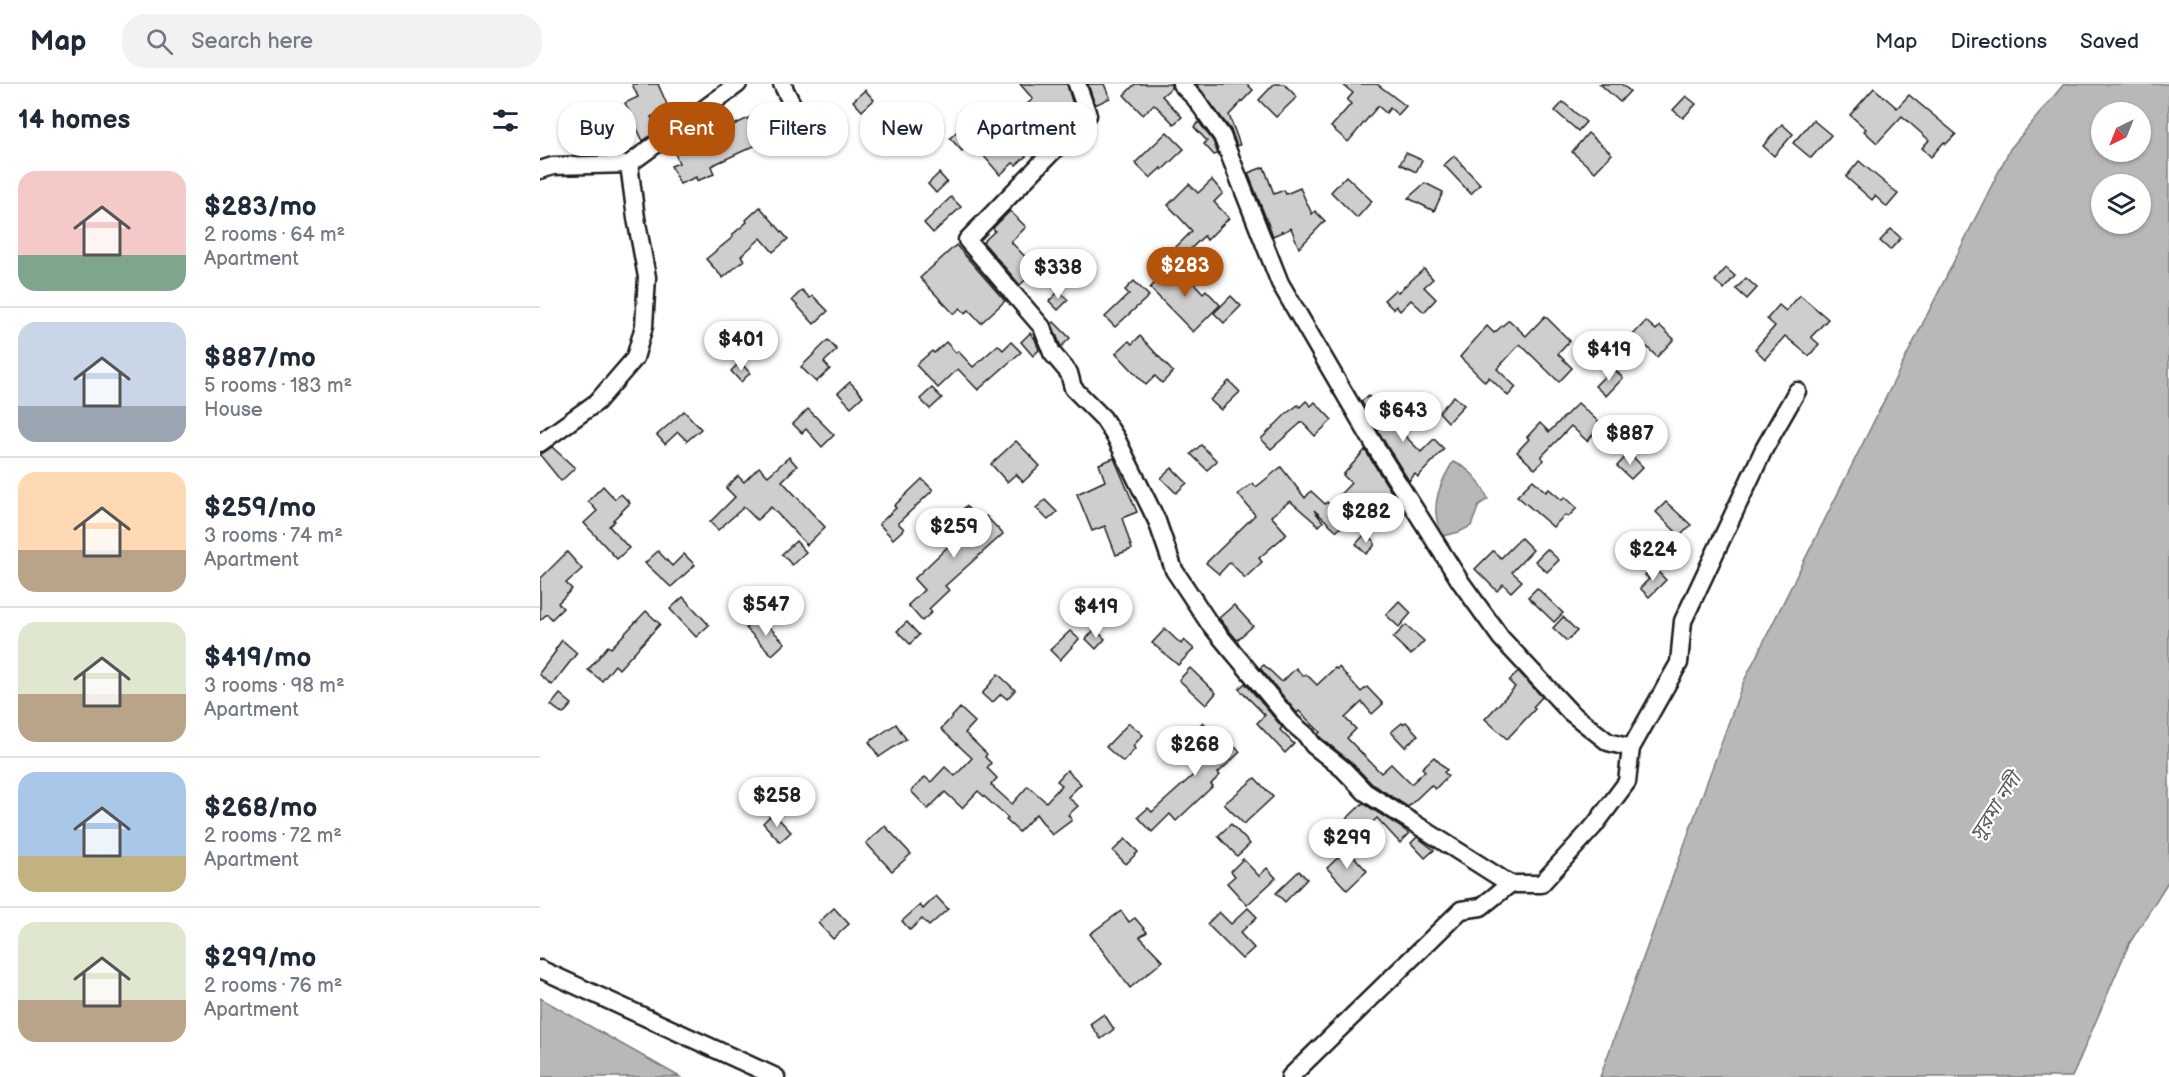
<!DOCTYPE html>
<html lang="en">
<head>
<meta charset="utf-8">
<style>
  body { margin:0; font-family:"Balsamiq Sans","Noto Sans Bengali",sans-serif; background:#f2f2f3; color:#1f2937; height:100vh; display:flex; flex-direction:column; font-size:22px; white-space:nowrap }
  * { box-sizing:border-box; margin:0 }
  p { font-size:20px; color:#747a83 }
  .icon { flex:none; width:33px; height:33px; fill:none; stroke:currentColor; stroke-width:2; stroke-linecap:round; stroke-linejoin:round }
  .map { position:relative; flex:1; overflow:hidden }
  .details { display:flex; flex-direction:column; background:#fff; width:540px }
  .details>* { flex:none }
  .top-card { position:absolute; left:18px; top:18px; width:570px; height:54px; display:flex; gap:12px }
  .needle { width:39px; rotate:223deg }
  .fabs { position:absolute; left:1551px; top:18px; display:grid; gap:12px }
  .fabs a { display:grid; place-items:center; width:60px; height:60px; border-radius:50%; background:#fff; box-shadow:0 2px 4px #0004; font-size:30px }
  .price { position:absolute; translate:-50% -51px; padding:0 14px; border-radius:21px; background:#fff; color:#222; font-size:20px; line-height:39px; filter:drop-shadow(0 2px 3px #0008) }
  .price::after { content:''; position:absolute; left:50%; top:36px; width:18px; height:14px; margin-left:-9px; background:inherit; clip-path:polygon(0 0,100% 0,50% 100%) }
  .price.on { background:#b45309; color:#fff }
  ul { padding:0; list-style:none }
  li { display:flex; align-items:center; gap:18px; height:150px; padding:0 18px }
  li+li { border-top:2px solid #e0e1e3 }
  li span { display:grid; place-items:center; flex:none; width:168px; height:120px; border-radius:18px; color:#555 }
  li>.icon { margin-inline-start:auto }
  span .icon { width:72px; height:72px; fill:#fffc; stroke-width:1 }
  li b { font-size:26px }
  h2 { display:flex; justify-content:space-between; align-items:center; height:72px; padding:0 18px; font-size:26px }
  .pill { padding:0 21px; border-radius:24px; background:#fff; box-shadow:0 2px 4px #0004; font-size:21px; line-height:54px }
  .pill.on { background:#b45309; color:#fff }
  header { display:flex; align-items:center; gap:36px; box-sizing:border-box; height:84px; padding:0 30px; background:#fff; border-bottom:2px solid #e0e1e3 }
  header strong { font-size:28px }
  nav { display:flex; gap:33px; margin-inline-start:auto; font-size:21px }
  .search { width:420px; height:54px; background:#f2f2f3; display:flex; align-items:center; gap:15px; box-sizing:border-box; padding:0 21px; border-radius:24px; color:#747a83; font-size:22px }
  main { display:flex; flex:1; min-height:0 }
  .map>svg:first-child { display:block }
</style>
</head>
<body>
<header>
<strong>Map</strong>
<div class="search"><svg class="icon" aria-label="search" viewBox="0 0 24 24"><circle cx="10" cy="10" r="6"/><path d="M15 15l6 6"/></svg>Search here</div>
<nav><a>Map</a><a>Directions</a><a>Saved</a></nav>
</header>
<main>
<section class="details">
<h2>14 homes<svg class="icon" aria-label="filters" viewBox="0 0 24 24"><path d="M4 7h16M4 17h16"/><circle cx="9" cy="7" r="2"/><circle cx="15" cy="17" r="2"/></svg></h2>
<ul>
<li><span style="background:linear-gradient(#f6c9c9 70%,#7fa58c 0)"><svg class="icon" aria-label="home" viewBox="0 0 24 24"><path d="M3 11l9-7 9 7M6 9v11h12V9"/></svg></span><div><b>$283/mo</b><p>2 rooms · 64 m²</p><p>Apartment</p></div></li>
<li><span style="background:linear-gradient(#c9d6e8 70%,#9aa5b1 0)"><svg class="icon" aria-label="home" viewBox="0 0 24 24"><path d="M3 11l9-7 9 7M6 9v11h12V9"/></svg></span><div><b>$887/mo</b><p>5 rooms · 183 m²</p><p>House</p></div></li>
<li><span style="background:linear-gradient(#ffd9b3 65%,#b9a48a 0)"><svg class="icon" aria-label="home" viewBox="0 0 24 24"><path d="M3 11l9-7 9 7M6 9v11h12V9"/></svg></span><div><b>$259/mo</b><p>3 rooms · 74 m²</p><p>Apartment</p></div></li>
<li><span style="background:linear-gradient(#dfe7d0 60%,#b9a48a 0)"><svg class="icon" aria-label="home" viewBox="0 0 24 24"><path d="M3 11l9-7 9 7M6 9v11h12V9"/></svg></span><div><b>$419/mo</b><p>3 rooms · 98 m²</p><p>Apartment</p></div></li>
<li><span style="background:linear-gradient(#a9c7e8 70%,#c2b280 0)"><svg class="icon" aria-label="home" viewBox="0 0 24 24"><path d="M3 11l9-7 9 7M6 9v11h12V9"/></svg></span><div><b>$268/mo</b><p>2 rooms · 72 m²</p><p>Apartment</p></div></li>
<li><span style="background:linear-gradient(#dfe7d0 65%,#b9a48a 0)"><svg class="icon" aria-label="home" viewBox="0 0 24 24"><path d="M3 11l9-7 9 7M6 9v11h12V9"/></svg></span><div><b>$299/mo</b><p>2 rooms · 76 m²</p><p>Apartment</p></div></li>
</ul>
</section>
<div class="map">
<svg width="1629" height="993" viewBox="0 0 1629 993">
  <rect width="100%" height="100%" fill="#fff"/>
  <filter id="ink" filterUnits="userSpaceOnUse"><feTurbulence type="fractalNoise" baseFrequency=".0167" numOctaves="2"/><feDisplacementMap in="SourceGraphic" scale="12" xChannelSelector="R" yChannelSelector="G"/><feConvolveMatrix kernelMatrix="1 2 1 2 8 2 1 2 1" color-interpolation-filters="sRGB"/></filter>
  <g filter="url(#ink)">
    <!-- water -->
    <g fill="#b8b8b8" stroke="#7a7a7a" stroke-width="1.5" fill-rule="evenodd">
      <path d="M1524 0H1629V796L1589 860 1532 993H1060L1203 599 1470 65ZM1600 28V68H1562V28ZM1600 100V140H1562V100Z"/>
      <path d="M913 378C930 384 941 398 948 415L939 421 931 442 919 448 904 452C888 429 899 400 913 378Z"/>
      <path d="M0 914 140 993H0Z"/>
    </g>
    <!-- building -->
    <g fill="#cecece" stroke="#1c1c1c" stroke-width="1.5">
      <path d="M92 0H118L129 25 111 33 117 46 103 57 85 19 98 13Z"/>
      <path d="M480 0H527L533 21 526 28 524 26 501 49 506 54 476 81 473 79 460 91 432 58 422 67 410 54 431 34 459 63 476 47 467 37 493 15Z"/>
      <path d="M548 0H564L570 14 555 21Z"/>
      <path d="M595 0H631V4L622 12 642 33 634 40 614 20 603 31 584 11Z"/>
      <path d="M656 0H707L713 6 689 31 700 61 697 62 691 46Z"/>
      <path d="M734 0H744L757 13 736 33 719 16Z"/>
      <path d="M802 0H837L866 22 858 31 850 24 846 29 838 22 808 58 791 43 811 20 807 16 813 9Z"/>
      <path d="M1060 0H1081L1090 7 1080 18Z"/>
      <path d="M1334 4 1357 24 1369 11 1416 50 1406 60 1404 58 1391 73 1382 64 1389 56 1362 32 1337 59 1324 47 1326 45 1310 31Z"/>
      <path d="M325 6 334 16 322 27 313 17Z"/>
      <path d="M1146 12 1156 20 1143 34 1133 26Z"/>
      <path d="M1023 18 1046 38 1038 47 1015 27Z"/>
      <path d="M213 32 225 57 171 82 174 90 157 97 156 93 140 100 131 82 139 79 132 62 141 55 148 68 177 55 174 50Z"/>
      <path d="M1273 36 1291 51 1271 74 1253 59Z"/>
      <path d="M659 38 673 57 678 70 674 71 664 60 667 57 654 43Z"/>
      <path d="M1242 40 1253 50 1234 72 1223 62Z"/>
      <path d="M627 48 644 65 622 86 621 84 610 94 595 79Z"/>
      <path d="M1048 49 1072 70 1055 88 1032 68Z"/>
      <path d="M866 69 882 76 876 88 860 80Z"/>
      <path d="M914 72 940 100 931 110 904 81Z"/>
      <path d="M1319 77 1358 110 1347 123 1335 112 1332 116 1306 93Z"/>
      <path d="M724 83 734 110 744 106 746 110 760 104 772 130 775 127 785 137 759 164 751 144 743 148 741 146 742 148 733 152 708 89Z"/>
      <path d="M399 89 407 98 396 109 388 100Z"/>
      <path d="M806 92 832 117 817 134 791 108Z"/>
      <path d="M672 96 683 109 674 118 689 134 667 156 664 152 635 180 627 172 652 147 628 121 649 100 658 109Z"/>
      <path d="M885 99 903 108 894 127 868 114Z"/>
      <path d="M411 113 421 123 393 149 384 139Z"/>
      <path d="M220 123 248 155 233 168 221 154 201 172 204 176 183 194 166 175 193 153 192 151 207 138 206 136Z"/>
      <path d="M470 127 486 143 471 158 497 185 480 201 443 158 455 147 453 144Z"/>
      <path d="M1351 145 1361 154 1350 166 1340 157Z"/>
      <path d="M416 161 465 217 441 239 429 226 425 229 420 224 414 230 380 194Z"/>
      <path d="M635 179 663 209 666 206 680 221 653 248 610 204Z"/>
      <path d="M1186 184 1195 192 1184 205 1175 197Z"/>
      <path d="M884 185 893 195 884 203 896 215 884 228 871 216 860 227 856 222 853 225 844 216 855 206 858 208Z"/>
      <path d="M1206 194 1217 204 1207 215 1196 205Z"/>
      <path d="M594 197 609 212 575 243 565 233 589 210 585 206Z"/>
      <path d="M262 206 270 214 273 212 288 227 274 240 252 216Z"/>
      <path d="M519 207 528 216 518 226 509 217Z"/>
      <path d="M1260 211 1288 235 1271 253 1279 260 1269 272 1245 252 1225 275 1215 265 1235 242 1227 235 1239 221 1246 227Z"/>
      <path d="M691 212 701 222 684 239 674 229Z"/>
      <path d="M1005 232 1030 257 1018 270 1032 284 1019 298 980 260 957 285 976 303 968 312 949 293 945 298 920 273 947 242 954 249 969 236 986 252Z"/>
      <path d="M1106 237 1116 246 1120 242 1134 255 1117 273 1107 263 1104 266 1091 253Z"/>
      <path d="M514 238 530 254 521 263 512 240Z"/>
      <path d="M490 249 495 255 499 266 493 272 481 258Z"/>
      <path d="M600 252 633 288 622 299 615 292 606 301 576 269 589 257 592 260Z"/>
      <path d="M288 256 297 266 284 278 290 285 276 298 261 283Z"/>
      <path d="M406 258 416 269 418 267 433 283 458 261 463 266 471 258 481 268 438 306 418 285 398 304 376 281 392 267 394 269Z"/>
      <path d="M200 278 210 289 201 298 191 287Z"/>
      <path d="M1073 284 1083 294 1066 312 1055 302Z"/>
      <path d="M689 297 700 308 681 326 670 316Z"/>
      <path d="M310 298 323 312 311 323 298 309Z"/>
      <path d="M392 304 402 314 390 325 380 315Z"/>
      <path d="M829 312 851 344 862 333 872 342 864 351 881 368 894 355 904 365 878 393 875 390 869 397 847 362 821 317Z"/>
      <path d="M914 312 924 321 908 338 899 328Z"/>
      <path d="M766 317 771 322 775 318 792 336 775 352 762 338 731 365 721 355 747 329 758 321 760 323Z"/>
      <path d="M1038 319 1062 341 1047 357 1031 342 1001 373 1004 376 995 385 977 368 989 355 987 353 1000 339 1009 348Z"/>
      <path d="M268 325 294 351 282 363 266 345 262 349 253 340Z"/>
      <path d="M144 327 161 345 147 357 138 348 125 360 117 351Z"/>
      <path d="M476 357 500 382 483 398 476 390 467 398 451 380Z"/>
      <path d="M661 361 677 377 667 386 651 370Z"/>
      <path d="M12 363 35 384 21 397 0 371Z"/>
      <path d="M825 366 854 412 852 414 858 419 846 432 828 416 797 447 774 426 783 438 779 442 750 417 731 432 747 450 719 474 722 478 705 494 690 478 679 490 666 479 715 431 698 410 713 399 716 403 741 383 765 414 771 407 785 420 787 418 790 421 811 399 803 391Z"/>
      <path d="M1089 369 1103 383 1091 395 1077 382Z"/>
      <path d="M249 373 257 382 242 397 285 443 267 461 231 423 217 436 204 423 178 446 170 438 195 413 186 404 198 392 204 398 219 383 228 392Z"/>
      <path d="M574 374 597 428 582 434 592 465 576 471 565 442 552 447 537 410 565 397 559 380Z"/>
      <path d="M632 384 647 399 636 409 621 394Z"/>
      <path d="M382 395 393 406 358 439 364 445 353 455 339 440 356 424 354 422Z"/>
      <path d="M993 396 1006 408 1009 405 1022 416 1025 413 1037 424 1028 433 1025 431 1013 443 977 412Z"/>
      <path d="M63 402 75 415 81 410 90 419 73 436 75 437 69 442 89 464 77 475 44 439 57 427 48 417Z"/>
      <path d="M505 416 517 428 508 436 496 424Z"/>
      <path d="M1126 418 1151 441 1140 452 1116 428Z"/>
      <path d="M426 422 440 438 446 432 463 450 405 502 409 506 389 525 392 528 382 537 368 521 384 506 374 495 418 453 407 441Z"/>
      <path d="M826 449 834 457V462L826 470 816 460Z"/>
      <path d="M981 454 993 466 972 488 982 497 971 508 963 500 957 507 935 485 953 467 961 474Z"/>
      <path d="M256 457 266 468 252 481 242 470Z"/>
      <path d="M1007 465 1019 476 1007 488 995 477Z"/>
      <path d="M118 467 132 482 144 470 155 481 131 503 105 479Z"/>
      <path d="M27 468 42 485 26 499 32 505 18 519 23 524 12 535 7 530 0 536V495Z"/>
      <path d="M1113 483 1126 496 1109 513 1100 504 1109 495 1105 491Z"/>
      <path d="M997 504 1023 529 1014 538 988 513Z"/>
      <path d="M143 513 169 541 156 553 130 525Z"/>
      <path d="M859 517 871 529 859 543 846 531Z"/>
      <path d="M694 521 713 542 697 556 679 534Z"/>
      <path d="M106 527 120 540 79 585 75 581 62 597 48 586 68 562 71 564Z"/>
      <path d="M1023 533 1037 547 1027 557 1013 544Z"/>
      <path d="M216 535 222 542 225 539 245 559 232 571 206 544Z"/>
      <path d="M367 538 379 551 370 560 357 547Z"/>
      <path d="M866 541 884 557 871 571 853 554Z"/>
      <path d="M555 545 565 555 556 565 546 555Z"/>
      <path d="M625 545 641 560 644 556 654 565 638 581 612 559Z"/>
      <path d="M530 547 539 555 520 576 510 566Z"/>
      <path d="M22 556 37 569 12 601 0 591V588L16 567 15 566Z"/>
      <path d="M724 581 742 598 756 584 763 592 766 590 777 601 795 584 797 585 799 583 821 608 827 603 843 620 832 630 822 618 805 634 816 645 807 654 841 689 851 680 871 700 885 687 882 684 894 673 907 686 904 688 908 692 895 705 891 701 868 723 832 700 810 677 781 654 778 650 780 648 759 627 757 629 720 584Z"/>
      <path d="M650 584 676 609 666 621 639 596Z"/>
      <path d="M978 587 1002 613 993 623 995 625 967 655 945 635 975 603 969 597Z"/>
      <path d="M458 590 475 606 467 615 461 610 452 619 442 610Z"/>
      <path d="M705 599 742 643 740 646 754 660 745 669 717 639 725 631 699 605Z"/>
      <path d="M20 610 32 620 23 630 11 621Z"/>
      <path d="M420 624 435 638 425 649 447 670 445 673 451 679 447 684 457 694 451 701 472 720 488 702 506 718 522 701 517 697 527 686 541 700 528 713 538 722 528 731 532 736 512 751 496 730 479 748 466 736 468 734 438 707 422 724 405 708 388 725 371 707 385 693 391 698 405 683 415 692 432 674 401 645Z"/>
      <path d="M663 638 672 648 676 645 700 668 678 689 680 691 671 700 673 702 636 737 630 730 612 748 598 733 608 724 612 728 660 685 652 676 664 664 651 650Z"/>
      <path d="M866 638 878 651 865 663 851 648 862 639 863 640Z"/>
      <path d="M589 639 603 651 593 662 595 665 583 678 566 663Z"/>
      <path d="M356 640 366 655 339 673 329 658Z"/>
      <path d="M715 694 733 713 704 740 684 720Z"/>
      <path d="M823 719 865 746 869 750 860 759 837 734 815 755 801 740Z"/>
      <path d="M233 729 251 748 240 758 223 739Z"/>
      <path d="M691 740 710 760 697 772 678 752Z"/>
      <path d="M345 742 371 770 352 787 326 759Z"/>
      <path d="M877 753 894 766 885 774 871 759Z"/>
      <path d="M585 755 598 768 586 780 573 767Z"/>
      <path d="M807 765 827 787 807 806 787 784Z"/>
      <path d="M703 775 719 792 727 784 736 794 707 821 687 799 695 792 691 787Z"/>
      <path d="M759 787 767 795 745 818 736 809Z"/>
      <path d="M396 812 408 825 389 842 382 835 370 846 362 837 380 821 383 825Z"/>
      <path d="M294 824 309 840 293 855 278 839Z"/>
      <path d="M708 824 717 833 700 849 714 864 702 875 667 840 679 828 691 840Z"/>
      <path d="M581 827 589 838 595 834 607 848 600 853 623 877 590 904 550 850Z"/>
      <path d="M564 930 574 945 561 955 550 940Z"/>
    </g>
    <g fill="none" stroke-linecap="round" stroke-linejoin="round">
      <defs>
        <g id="street">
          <path d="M242 0 273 62"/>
          <path d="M537 0 548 31 427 156 502 243 512 269 529 289 533 304 563 334 576 354 617 437 634 486 669 539 752 639 766 651 773 661 803 685 825 708 970 800"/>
          <path d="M641 0 655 14 682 52 740 199 838 367 920 497 961 554 1030 628 1068 658 1091 664"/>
          <path d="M0 86 13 82 89 80 198 0"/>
          <path d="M0 359 57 318 95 274 104 242 107 193 96 134 89 80"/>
          <path d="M0 885 236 993"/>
          <path d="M750 993 921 826 941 823 970 800H1001L1054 742 1087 698 1091 664 1139 579 1143 537 1224 365 1257 307"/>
        </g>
      </defs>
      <!-- street casing -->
      <use href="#street" stroke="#1c1c1c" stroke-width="21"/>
      <!-- street -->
      <use href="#street" stroke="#fff" stroke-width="16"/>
    </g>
  </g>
  <g text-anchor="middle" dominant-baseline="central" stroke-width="4.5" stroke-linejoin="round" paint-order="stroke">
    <!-- water labels -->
    <g font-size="20" font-style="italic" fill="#5a5a5a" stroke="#fff">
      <text transform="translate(1456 723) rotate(-57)">সুরমা নদী</text>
    </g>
  </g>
</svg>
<div class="fabs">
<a><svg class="needle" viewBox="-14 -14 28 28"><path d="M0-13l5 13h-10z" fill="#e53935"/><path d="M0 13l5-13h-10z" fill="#747a83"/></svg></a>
<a><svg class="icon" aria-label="layers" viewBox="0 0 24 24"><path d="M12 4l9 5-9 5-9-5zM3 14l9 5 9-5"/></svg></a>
</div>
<b class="price on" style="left:645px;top:214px">$283</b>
<b class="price" style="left:518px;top:216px">$338</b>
<b class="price" style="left:201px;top:288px">$401</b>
<b class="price" style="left:1069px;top:298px">$419</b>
<b class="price" style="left:863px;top:359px">$643</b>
<b class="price" style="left:1090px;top:382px">$887</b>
<b class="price" style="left:826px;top:460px">$282</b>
<b class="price" style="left:414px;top:475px">$259</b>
<b class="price" style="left:1113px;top:498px">$224</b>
<b class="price" style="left:226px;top:553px">$547</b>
<b class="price" style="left:556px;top:555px">$419</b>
<b class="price" style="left:655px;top:693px">$268</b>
<b class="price" style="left:237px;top:744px">$258</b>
<b class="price" style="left:807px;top:786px">$299</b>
<div class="top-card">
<a class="pill">Buy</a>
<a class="pill on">Rent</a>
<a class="pill">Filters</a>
<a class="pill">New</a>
<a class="pill">Apartment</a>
</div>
</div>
</main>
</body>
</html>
